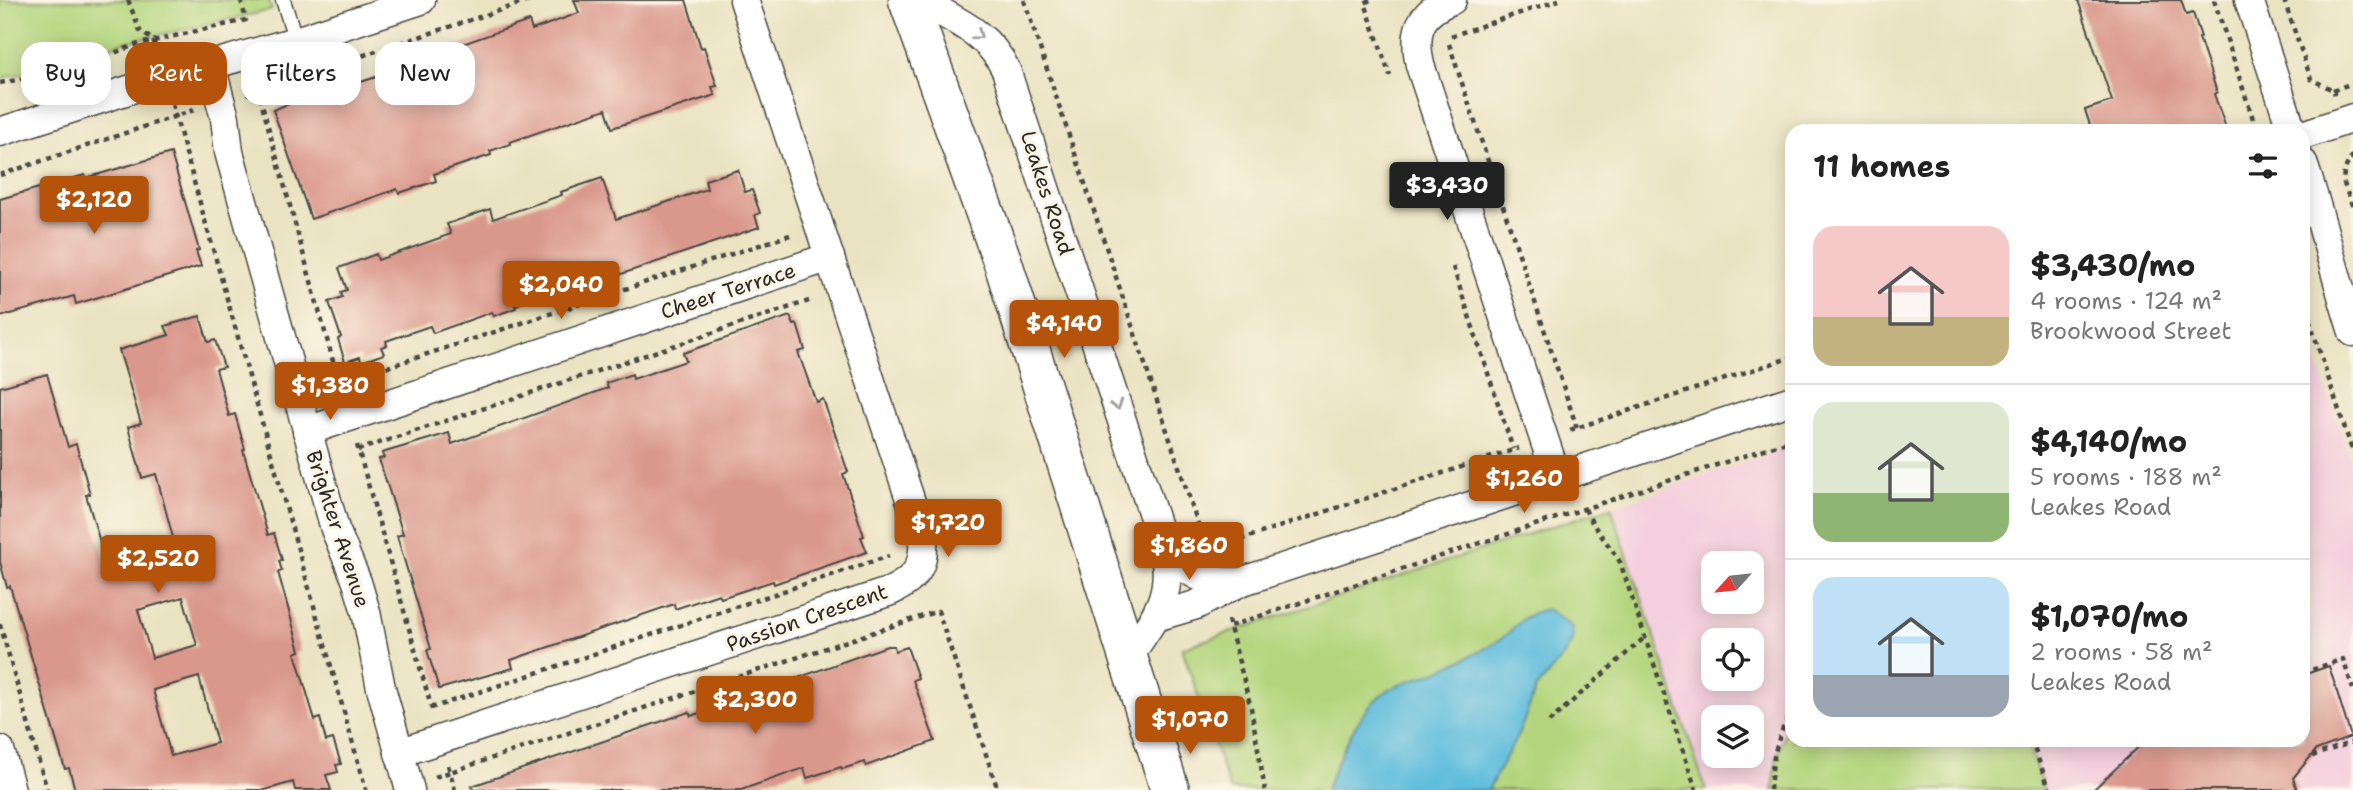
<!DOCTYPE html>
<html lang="en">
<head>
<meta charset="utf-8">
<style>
  body { margin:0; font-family:"Shantell Sans",sans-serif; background:#f6f6f6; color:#222; height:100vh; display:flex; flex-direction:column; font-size:26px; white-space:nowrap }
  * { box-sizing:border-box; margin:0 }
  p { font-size:23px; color:#767676 }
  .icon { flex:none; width:38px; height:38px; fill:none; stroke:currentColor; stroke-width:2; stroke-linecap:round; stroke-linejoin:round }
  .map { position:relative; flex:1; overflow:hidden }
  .panel { position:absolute; left:1785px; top:124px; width:525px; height:623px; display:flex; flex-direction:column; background:#fff; border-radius:21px; box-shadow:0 4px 18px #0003 }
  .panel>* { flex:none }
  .banner { position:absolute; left:21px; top:42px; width:665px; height:63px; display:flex; gap:14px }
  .needle { width:46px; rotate:243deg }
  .tools { position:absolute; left:1701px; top:551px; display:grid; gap:14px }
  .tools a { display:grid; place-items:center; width:63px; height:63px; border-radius:14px; background:#fff; box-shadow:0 4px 18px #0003; font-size:35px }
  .price { position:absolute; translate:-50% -60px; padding:0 16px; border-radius:7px; background:#b45309; color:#fff; font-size:23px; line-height:46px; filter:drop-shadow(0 2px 4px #0008) }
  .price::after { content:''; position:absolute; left:50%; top:42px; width:21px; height:16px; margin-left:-10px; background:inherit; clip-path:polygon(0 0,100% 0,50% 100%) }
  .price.active { background:#222; color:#fff }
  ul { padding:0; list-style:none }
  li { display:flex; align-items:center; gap:21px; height:175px; padding:0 28px }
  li+li { border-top:2px solid #e0e0e0 }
  li span { display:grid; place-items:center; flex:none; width:196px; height:140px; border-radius:21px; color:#555 }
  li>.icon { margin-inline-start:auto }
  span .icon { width:84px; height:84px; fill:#fffc; stroke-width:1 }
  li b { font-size:30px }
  h2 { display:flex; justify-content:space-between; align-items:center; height:84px; padding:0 28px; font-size:30px }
  .chip { padding:0 24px; border-radius:21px; background:#fff; box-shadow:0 4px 18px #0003; font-size:24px; line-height:63px }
  .chip.active { background:#b45309; color:#fff }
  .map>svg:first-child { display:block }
</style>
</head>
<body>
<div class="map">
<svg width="2353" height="790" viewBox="0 0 2353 790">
  <rect width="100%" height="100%" fill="#fcf5e5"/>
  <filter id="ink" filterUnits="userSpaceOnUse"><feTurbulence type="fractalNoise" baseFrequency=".0143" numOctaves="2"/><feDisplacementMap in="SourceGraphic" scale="14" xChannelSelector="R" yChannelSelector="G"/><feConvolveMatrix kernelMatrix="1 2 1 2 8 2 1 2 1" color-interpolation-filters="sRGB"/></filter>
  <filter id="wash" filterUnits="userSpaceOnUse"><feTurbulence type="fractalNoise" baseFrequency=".00686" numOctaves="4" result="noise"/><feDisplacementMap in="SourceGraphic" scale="28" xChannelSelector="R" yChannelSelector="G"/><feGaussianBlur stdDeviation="1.57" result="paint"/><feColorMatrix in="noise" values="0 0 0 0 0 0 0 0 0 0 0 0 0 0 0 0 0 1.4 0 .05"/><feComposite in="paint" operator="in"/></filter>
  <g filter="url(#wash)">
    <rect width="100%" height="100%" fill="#eae3c2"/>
    <!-- built -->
    <path fill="#f4cfde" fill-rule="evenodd" d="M2303 319 2353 469V790H1706L1611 507 1792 446V740H2303ZM1713 564H1752V602H1713ZM1713 640H1752V679H1713ZM1713 718H1752V756H1713Z"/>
    <!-- green -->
    <g fill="#b4d57d" stroke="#708054" stroke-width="2">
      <path d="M0 0H269L272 10 117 44 74 63 0 78Z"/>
      <path d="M1611 507 1706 790H1230L1182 648Z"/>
      <path d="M1792 715V740H2026L2044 790H1773L1777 755Z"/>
    </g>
    <!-- water -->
    <path fill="#5fbddd" stroke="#457484" stroke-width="2" d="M1547 609 1572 627 1573 639 1564 655 1536 689 1519 733 1488 790H1326C1338 759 1358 709 1387 691 1399 683 1413 680 1427 675 1450 666 1473 656 1495 643 1517 630 1517 615 1547 609Z"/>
    <g id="blocks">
      <!-- building -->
      <g fill="#da988c" fill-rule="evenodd">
        <path d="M574 0H686L701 48 704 47 717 86 712 87 715 95 612 128 606 109 510 142 511 144 490 151 491 155 434 174 436 181 399 193 397 189 311 219 273 110 308 96 311 103 359 86 358 83 428 60 426 54 450 46 451 48 529 21 532 30 579 13Z"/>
        <path d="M2078 0H2181L2186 15 2193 13 2201 37 2199 38 2217 92 2214 94 2227 131H2092L2085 110 2112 101Z"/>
        <path d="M171 153 199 250 196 251 201 266 76 304 74 296 0 317V199L85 175 86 178Z"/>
        <path d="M738 170 745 192 752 190 760 213 755 215 759 227 607 279 605 274 515 305 516 308 494 316 492 312 433 333 430 326 386 341 387 345 381 347 384 354 361 362 360 357 345 362 338 339 341 337 329 302 342 297 341 292 347 290 339 268 376 254 378 260 451 234 447 224 490 209 493 219 562 195 561 192 602 178 616 219 707 189 705 180Z"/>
        <path d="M200 316 208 342 215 340 224 367 216 369 229 416 235 414 245 449 243 450 268 535 274 533 282 560 279 561 282 571 278 572 300 651 295 653 315 720 320 718 326 741 333 739 341 764 336 765 338 772 326 775 331 790H295L293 782 265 790H75L69 768 65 769 10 586 7 587 0 562V387L47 374 68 447 76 444 90 494 86 495 111 579 163 564 159 550 175 545 156 474 142 478 128 427 141 423 119 350 169 335 165 326ZM183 597 197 645 152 658 138 610ZM199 677 217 743 171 756 153 690Z"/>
        <path d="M790 316 794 325 797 324 805 350 798 352 816 402 823 399 848 472 843 474 864 536 861 537 867 552 774 584 773 581 721 598 719 594 675 609 674 604 511 660 513 668 439 689 427 650 431 649 397 536 403 534 379 459 384 458 382 453 449 433 452 444 608 388 606 383 632 374 633 379 686 361 683 353Z"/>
        <path d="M887 646H894L895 651 907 647 918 678 913 680 935 741 866 766 865 762 842 769 841 767 807 778 804 768 741 790H473L472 786 689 712 691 716Z"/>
        <path d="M2329 666 2351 737 2316 750 2293 778 2297 790H2093L2146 740H2303V675Z"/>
      </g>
    </g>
  </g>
  <g filter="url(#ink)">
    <use href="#blocks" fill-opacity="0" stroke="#484742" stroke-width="2"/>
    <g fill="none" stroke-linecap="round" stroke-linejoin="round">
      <defs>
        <path id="lane" d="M283 0 296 41"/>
        <g id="street">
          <path d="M919 0C954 20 988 32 1006 70L1164 548C1175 598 1153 619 1127 659"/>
          <path d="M1452 0C1418 13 1413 32 1420 65L1557 478"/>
          <path d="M2249 0 2292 131"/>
          <path d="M211 66 225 118 229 152 335 529 357 582 366 612 381 688 410 790"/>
          <path d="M0 132 165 78 296 41 421 0"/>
          <path d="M2303 135 2353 118"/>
          <path d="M2303 163C2322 219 2335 276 2353 332"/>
          <path d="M307 431 830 257"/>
          <path d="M1164 548C1190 575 1202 583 1240 582"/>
          <path d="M1155 617 1196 605 1240 582 1792 400"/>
          <path d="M0 750 11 790"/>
          <path d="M399 753 891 591C916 579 925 566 923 538L744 0"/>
        </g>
        <path id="secondary" d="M908 0 1003 263 1170 790"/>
      </defs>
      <!-- lane casing -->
      <use href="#lane" stroke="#484742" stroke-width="17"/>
      <!-- street casing -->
      <use href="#street" stroke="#484742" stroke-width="31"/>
      <!-- secondary casing -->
      <use href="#secondary" stroke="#484742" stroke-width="41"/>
      <!-- path -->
      <g stroke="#484742" stroke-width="4.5" stroke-dasharray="5 5" stroke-linecap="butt">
        <path d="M128 0 140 31 153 40 157 52"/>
        <path d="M1024 0 1205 545"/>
        <path d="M1370 0 1365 3 1390 76"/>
        <path d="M2214 0 2257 131"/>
        <path d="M2284 0 2311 79 2333 90 2335 94"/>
        <path d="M1451 36 1559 0"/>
        <path d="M1449 44 1577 428"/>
        <path d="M0 83 70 70 135 45 246 20 241 0"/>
        <path d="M258 90 531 0"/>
        <path d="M2333 90 2353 83"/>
        <path d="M246 94 258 90 341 390"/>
        <path d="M172 104 366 790"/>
        <path d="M2353 155C2337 179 2344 182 2353 208"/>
        <path d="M0 175 194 110"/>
        <path d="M1453 267 1513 449"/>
        <path d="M2303 301 2353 453"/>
        <path d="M339 383 790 235"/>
        <path d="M1570 430 1792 357"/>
        <path d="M357 445 433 713"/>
        <path d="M358 450 812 300"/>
        <path d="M1585 509C1594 529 1609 544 1620 562L1696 790"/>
        <path d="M1212 549 1519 448"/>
        <path d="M1228 620 1251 708 1265 790"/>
        <path d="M0 624 47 790"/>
        <path d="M1230 626 1792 440"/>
        <path d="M2303 673 2343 659 2353 689"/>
        <path d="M431 708 889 556"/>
        <path d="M1549 722 1645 637"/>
        <path d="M2031 740 2050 790"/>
        <path d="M2312 756 2353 742"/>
        <path d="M448 765 450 772 938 611 998 790"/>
        <path d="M435 777 450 772 455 790"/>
        <path d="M1770 790C1772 762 1776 736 1792 712"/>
      </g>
      <!-- lane -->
      <use href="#lane" stroke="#fff" stroke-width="14"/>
      <!-- street -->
      <use href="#street" stroke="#fff" stroke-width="28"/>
      <!-- secondary -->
      <use href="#secondary" stroke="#fff" stroke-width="38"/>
    </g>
    <!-- one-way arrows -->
    <defs><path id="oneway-chevron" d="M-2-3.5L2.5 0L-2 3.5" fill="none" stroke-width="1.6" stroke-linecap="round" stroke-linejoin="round" transform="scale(1.75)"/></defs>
    <g stroke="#a0a0a0">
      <use href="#oneway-chevron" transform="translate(978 35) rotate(36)"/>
      <use href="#oneway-chevron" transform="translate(1117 405) rotate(72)"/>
    </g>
  </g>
  <g text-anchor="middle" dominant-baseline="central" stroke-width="6" stroke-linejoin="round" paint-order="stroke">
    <!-- street labels -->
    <g font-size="21" fill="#2b2b2b" stroke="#fcf5e5">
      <text transform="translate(1047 193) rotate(72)">Leakes Road</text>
      <text transform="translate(728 291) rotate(-18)">Cheer Terrace</text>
      <text transform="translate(338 529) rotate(72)">Brighter Avenue</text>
      <text transform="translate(807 618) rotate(-19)">Passion Crescent</text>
    </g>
  </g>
</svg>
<div class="tools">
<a><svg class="needle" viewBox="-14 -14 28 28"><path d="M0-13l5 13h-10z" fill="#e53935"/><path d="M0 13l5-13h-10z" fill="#767676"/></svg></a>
<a><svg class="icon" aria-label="locate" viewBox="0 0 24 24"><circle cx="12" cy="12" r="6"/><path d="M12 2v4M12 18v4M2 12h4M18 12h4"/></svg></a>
<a><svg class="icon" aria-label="layers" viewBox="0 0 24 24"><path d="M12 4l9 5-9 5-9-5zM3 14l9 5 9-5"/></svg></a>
</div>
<b class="price active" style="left:1447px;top:222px">$3,430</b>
<b class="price" style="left:94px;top:236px">$2,120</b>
<b class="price" style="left:561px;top:321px">$2,040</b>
<b class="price" style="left:1064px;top:360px">$4,140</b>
<b class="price" style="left:330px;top:422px">$1,380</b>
<b class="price" style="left:1524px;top:515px">$1,260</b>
<b class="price" style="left:948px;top:559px">$1,720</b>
<b class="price" style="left:1189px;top:582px">$1,860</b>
<b class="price" style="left:158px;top:595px">$2,520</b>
<b class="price" style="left:755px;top:736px">$2,300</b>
<b class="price" style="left:1190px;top:756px">$1,070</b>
<div class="banner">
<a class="chip">Buy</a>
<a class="chip active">Rent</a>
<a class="chip">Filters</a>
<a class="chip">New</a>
</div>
<section class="panel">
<h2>11 homes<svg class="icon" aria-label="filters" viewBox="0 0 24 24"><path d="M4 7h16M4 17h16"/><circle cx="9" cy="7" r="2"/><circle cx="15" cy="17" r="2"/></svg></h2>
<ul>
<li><span style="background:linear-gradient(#f6c9c9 65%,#c2b280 0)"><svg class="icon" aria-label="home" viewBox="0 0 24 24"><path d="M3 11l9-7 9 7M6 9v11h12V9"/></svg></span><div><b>$3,430/mo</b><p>4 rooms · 124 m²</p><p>Brookwood Street</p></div></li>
<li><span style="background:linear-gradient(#dfe7d0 65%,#8fb573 0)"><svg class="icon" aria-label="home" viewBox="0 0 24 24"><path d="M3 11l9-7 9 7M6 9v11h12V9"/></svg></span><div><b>$4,140/mo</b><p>5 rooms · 188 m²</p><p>Leakes Road</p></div></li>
<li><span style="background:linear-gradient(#bfe0f5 70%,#9aa5b1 0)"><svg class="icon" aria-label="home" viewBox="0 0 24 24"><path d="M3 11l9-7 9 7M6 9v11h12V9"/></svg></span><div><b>$1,070/mo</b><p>2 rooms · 58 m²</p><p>Leakes Road</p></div></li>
</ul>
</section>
</div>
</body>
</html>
